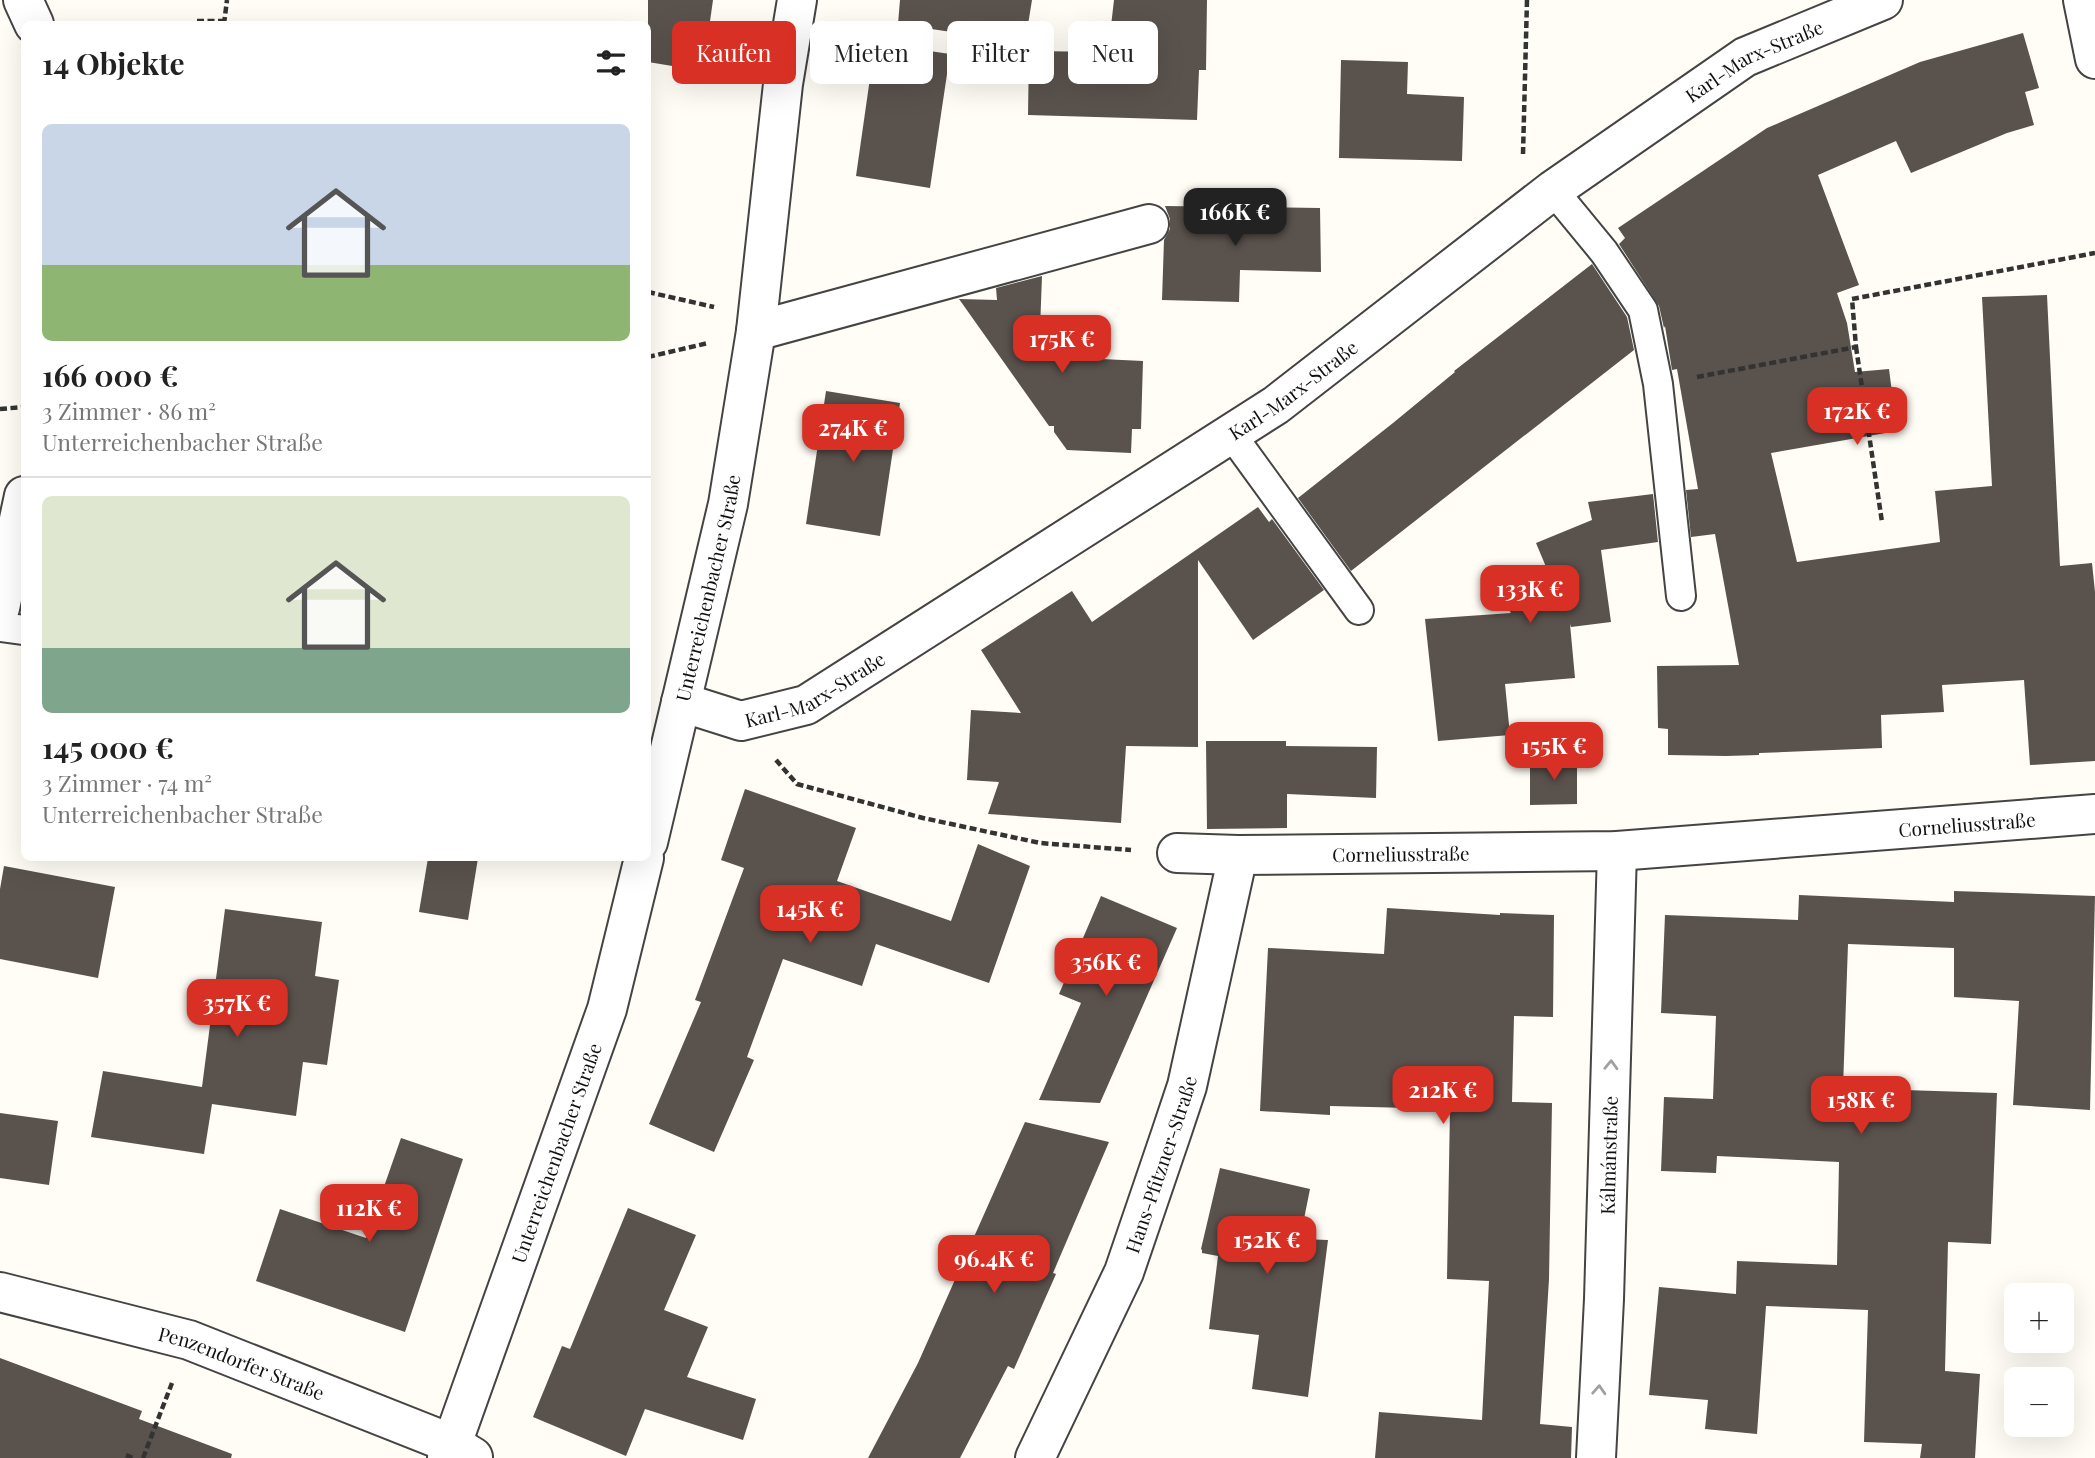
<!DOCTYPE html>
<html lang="de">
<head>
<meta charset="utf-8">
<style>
  body { margin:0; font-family:"Playfair Display",serif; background:#f6f6f6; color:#222; height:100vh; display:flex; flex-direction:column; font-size:26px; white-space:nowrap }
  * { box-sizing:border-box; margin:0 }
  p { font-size:23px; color:#767676 }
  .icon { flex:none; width:38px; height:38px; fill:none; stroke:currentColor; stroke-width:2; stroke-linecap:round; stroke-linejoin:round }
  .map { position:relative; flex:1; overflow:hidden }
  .details { position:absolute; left:21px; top:21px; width:630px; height:840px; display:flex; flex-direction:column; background:#fff; border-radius:10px; box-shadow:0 7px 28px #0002 }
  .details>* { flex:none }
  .top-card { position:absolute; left:672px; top:21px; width:665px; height:63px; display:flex; gap:14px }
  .tools { position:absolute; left:2004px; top:1283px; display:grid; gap:14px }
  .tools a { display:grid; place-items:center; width:70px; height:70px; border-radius:10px; background:#fff; box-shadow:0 7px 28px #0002; font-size:35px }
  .price { position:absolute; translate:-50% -60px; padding:0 16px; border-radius:14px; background:#d93025; color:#fff; font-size:23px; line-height:46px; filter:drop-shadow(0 2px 4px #0008) }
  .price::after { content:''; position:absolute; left:50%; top:42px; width:21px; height:16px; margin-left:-10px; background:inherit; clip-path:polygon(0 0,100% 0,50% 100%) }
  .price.current { background:#222; color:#fff }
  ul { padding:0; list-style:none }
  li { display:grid; align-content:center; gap:14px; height:371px; padding:0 21px }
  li+li { border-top:2px solid #e0e0e0 }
  li span { display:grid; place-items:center; height:217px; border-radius:10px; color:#555 }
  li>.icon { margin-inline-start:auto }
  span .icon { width:126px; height:126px; fill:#fffc; stroke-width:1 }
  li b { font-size:30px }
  h2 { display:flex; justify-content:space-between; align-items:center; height:84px; padding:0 21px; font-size:30px }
  .tag { padding:0 24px; border-radius:10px; background:#fff; box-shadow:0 7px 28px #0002; font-size:24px; line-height:63px }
  .tag.current { background:#d93025; color:#fff }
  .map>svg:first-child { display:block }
</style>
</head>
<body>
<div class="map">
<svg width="2095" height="1458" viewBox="0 0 2095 1458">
  <rect width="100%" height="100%" fill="#fffdf5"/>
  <!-- building -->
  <g fill="#5a524d">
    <path d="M648 0H713L703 71 648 62Z"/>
    <path d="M900 0H1032L1025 43 898 24Z"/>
    <path d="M1114 0H1207L1206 70H1199L1197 120 1028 115 1029 51 1108 52Z"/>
    <path d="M2023 33 2039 88 2025 92 2034 125 2007 133 1911 173 1896 141 1818 175 1859 285 1837 293 1847 323 1855 372 1889 369 1897 431 1771 453 1797 562 1940 542 1935 491 1992 486 1982 297 2047 295 2060 566 2092 563 2095 592V761L2030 765 2024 680 1942 685 1944 712 1881 715 1882 748 1759 753V755L1726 756 1668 755V729L1658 728 1657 666 1739 665 1715 534 1691 537 1686 490 1698 489 1677 369 1672 370 1665 326 1664 328 1659 306 1619 244 1625 238 1618 228 1767 128 1920 62Z"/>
    <path d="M875 43 950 54 930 188 856 176Z"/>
    <path d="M1341 60 1408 62 1407 94 1464 97 1462 161 1339 158Z"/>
    <path d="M1165 206 1320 208 1321 272 1240 270 1239 302 1162 300 1164 240 1170 229V219Z"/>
    <path d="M1592 264 1627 317 1634 350 1351 571 1298 498 1393 423 1455 372 1454 371Z"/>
    <path d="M1042 276 1039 356 1143 361 1141 429H1132L1131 453 1067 450 1054 432V426H1049L959 299 997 300 996 288Z"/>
    <path d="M826 391 900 403 880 536 806 524Z"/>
    <path d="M1653 494 1658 542 1601 550 1611 622 1571 627 1570 624 1575 678 1505 684 1510 735 1438 741 1425 619 1511 613 1509 610 1562 605 1536 543 1592 520 1588 502Z"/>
    <path d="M1258 507 1269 522 1272 519 1324 590 1253 640 1198 560V747L1126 746 1121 823 988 814 999 782 967 780 971 710 1021 713 981 650 1072 591 1092 622Z"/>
    <path d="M1206 741H1286V746L1377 747 1376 798 1287 794V828L1207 829Z"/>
    <path d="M1577 759V804L1530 805V760Z"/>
    <path d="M745 789 856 828 837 881 951 921 978 844 1030 866 989 983 876 944 862 986 783 959 747 1057 754 1060 714 1152 649 1124 701 1002 695 1000 744 868 721 860Z"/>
    <path d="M428 858H478L468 920 419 912Z"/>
    <path d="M4 866 115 887 98 978 0 959V889Z"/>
    <path d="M1954 891 2095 896 2090 1110 2013 1105 2019 1001 1954 997V948L1848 944 1843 1088 1997 1093 1991 1244 1948 1242 1945 1371 1980 1374 1975 1458H1920L1922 1444 1864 1442 1868 1310 1766 1306 1757 1434 1705 1429 1708 1400 1649 1395 1659 1287 1736 1294 1737 1261 1837 1265 1839 1162 1717 1156 1716 1173 1661 1171 1664 1097 1713 1099 1716 1016 1661 1013 1665 915 1798 920 1799 895 1954 902Z"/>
    <path d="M1101 896 1177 928 1100 1103 1039 1100 1081 1003 1059 994Z"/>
    <path d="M1387 908 1500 915V913L1554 915 1553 1017 1514 1016 1512 1102 1552 1103 1549 1279 1540 1424 1572 1427 1571 1458H1375L1379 1412 1482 1420 1489 1281 1447 1279 1450 1109 1330 1106V1115L1260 1111 1268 948 1384 954Z"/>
    <path d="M225 909 322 922 315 976 339 980 327 1065 303 1062 296 1116 212 1104 204 1154 91 1137 103 1071 202 1087Z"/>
    <path d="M0 1113 58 1121 49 1185 0 1178Z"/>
    <path d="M1025 1122 1109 1142 1053 1273 1056 1274 1014 1369 1008 1366 960 1458H868L918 1363Z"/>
    <path d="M401 1138 463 1159 405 1332 256 1281 280 1209 366 1238Z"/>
    <path d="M1220 1168 1310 1189 1300 1239 1328 1240 1308 1397 1252 1389 1259 1335 1209 1329 1218 1256 1202 1253V1250L1201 1249Z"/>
    <path d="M628 1208 696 1235 664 1310 708 1327 687 1377 756 1399 743 1440 645 1409 626 1456 533 1417 562 1346 570 1349Z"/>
    <path d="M0 1358 142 1411 139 1419 232 1454 231 1458H0Z"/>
  </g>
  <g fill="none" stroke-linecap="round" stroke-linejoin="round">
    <defs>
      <g id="lane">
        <path d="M1553 190 1604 252 1643 310 1658 384 1681 596"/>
        <path d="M1231 434 1359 610"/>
        <path d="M0 627 24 630"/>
      </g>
      <g id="street">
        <path d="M23 0 34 24"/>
        <path d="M2083 0 2095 59"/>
        <path d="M756 331 1149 224"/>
        <path d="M0 608 24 496"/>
        <path id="s1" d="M681 702 741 721 806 705 1276 405 1553 190 1745 57 1883 0"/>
        <path id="s2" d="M648 842 728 504 756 331 783 84 797 0"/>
        <path id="s3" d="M1177 853 1238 855 1617 851 2095 814"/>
        <path id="s4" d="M0 1292 189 1340 452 1444 473 1457"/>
        <path id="s5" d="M447 1458 607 1009 644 858"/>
        <path id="s6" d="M1035 1458 1124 1272 1171 1134 1187 1086 1238 855"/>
        <path id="s7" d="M1596 1458 1604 1299 1617 851"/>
      </g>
    </defs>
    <!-- lane casing -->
    <use href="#lane" stroke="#444" stroke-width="32"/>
    <!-- street casing -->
    <use href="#street" stroke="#444" stroke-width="42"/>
    <!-- path -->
    <g stroke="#333" stroke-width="4.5" stroke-dasharray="7 3.5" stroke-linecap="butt">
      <path d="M197 21H224"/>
      <path d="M224 24 227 0"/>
      <path d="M1523 154 1527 0"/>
      <path d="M648 292 714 307"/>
      <path d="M1856 347 1882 522"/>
      <path d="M648 357 708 343"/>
      <path d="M1697 377 1856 347 1852 299 2095 253"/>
      <path d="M0 409 24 407"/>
      <path d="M776 760 797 784 923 818 1040 843 1131 850"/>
      <path d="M126 1455 133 1458"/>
      <path d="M143 1458 172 1383"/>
    </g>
    <!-- lane -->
    <use href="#lane" stroke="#fff" stroke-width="28"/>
    <!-- street -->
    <use href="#street" stroke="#fff" stroke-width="38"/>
  </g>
  <!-- one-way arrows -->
  <defs><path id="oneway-chevron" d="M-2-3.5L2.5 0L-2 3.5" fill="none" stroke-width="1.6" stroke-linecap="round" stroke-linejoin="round" transform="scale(1.75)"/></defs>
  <g stroke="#a0a0a0">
    <use href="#oneway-chevron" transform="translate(1611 1065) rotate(-88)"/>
    <use href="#oneway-chevron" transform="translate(1599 1390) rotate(-87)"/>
  </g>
  <g text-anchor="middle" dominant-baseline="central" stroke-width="7" stroke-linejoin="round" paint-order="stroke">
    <!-- street labels -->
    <g font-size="19" fill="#111" stroke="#fff">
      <text stroke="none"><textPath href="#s1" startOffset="1278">Karl-Marx-Straße</textPath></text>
      <text stroke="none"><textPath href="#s1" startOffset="710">Karl-Marx-Straße</textPath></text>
      <text stroke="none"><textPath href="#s2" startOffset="261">Unterreichenbacher Straße</textPath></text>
      <text stroke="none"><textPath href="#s1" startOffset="144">Karl-Marx-Straße</textPath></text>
      <text stroke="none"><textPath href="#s3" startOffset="791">Corneliusstraße</textPath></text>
      <text stroke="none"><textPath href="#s3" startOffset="224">Corneliusstraße</textPath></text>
      <text stroke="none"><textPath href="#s5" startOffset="324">Unterreichenbacher Straße</textPath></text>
      <text stroke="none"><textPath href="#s7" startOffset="303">Kálmánstraße</textPath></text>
      <text stroke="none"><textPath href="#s6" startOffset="320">Hans-Pfitzner-Straße</textPath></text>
      <text stroke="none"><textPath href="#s4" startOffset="252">Penzendorfer Straße</textPath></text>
    </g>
  </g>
</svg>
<div class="tools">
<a>+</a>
<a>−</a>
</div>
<b class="price current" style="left:1235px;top:248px">166K €</b>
<b class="price" style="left:1062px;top:375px">175K €</b>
<b class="price" style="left:1857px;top:447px">172K €</b>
<b class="price" style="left:853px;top:464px">274K €</b>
<b class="price" style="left:1530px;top:625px">133K €</b>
<b class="price" style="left:1554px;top:782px">155K €</b>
<b class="price" style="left:810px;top:945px">145K €</b>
<b class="price" style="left:1106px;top:998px">356K €</b>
<b class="price" style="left:237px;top:1039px">357K €</b>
<b class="price" style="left:1443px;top:1126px">212K €</b>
<b class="price" style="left:1861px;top:1136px">158K €</b>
<b class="price" style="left:369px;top:1244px">112K €</b>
<b class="price" style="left:1267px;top:1276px">152K €</b>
<b class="price" style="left:994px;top:1295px">96.4K €</b>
<div class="top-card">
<a class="tag current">Kaufen</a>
<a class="tag">Mieten</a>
<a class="tag">Filter</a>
<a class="tag">Neu</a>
</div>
<section class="details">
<h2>14 Objekte<svg class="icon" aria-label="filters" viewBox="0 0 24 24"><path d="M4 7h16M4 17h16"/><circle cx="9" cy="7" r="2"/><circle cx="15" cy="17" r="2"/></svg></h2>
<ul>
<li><span style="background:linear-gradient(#c9d6e8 65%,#8fb573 0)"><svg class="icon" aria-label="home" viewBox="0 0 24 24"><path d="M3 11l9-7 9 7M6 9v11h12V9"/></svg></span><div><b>166 000 €</b><p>3 Zimmer · 86 m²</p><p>Unterreichenbacher Straße</p></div></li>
<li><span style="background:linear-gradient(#dfe7d0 70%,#7fa58c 0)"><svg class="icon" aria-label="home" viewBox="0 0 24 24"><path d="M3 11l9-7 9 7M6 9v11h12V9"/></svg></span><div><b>145 000 €</b><p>3 Zimmer · 74 m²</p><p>Unterreichenbacher Straße</p></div></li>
</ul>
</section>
</div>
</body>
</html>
